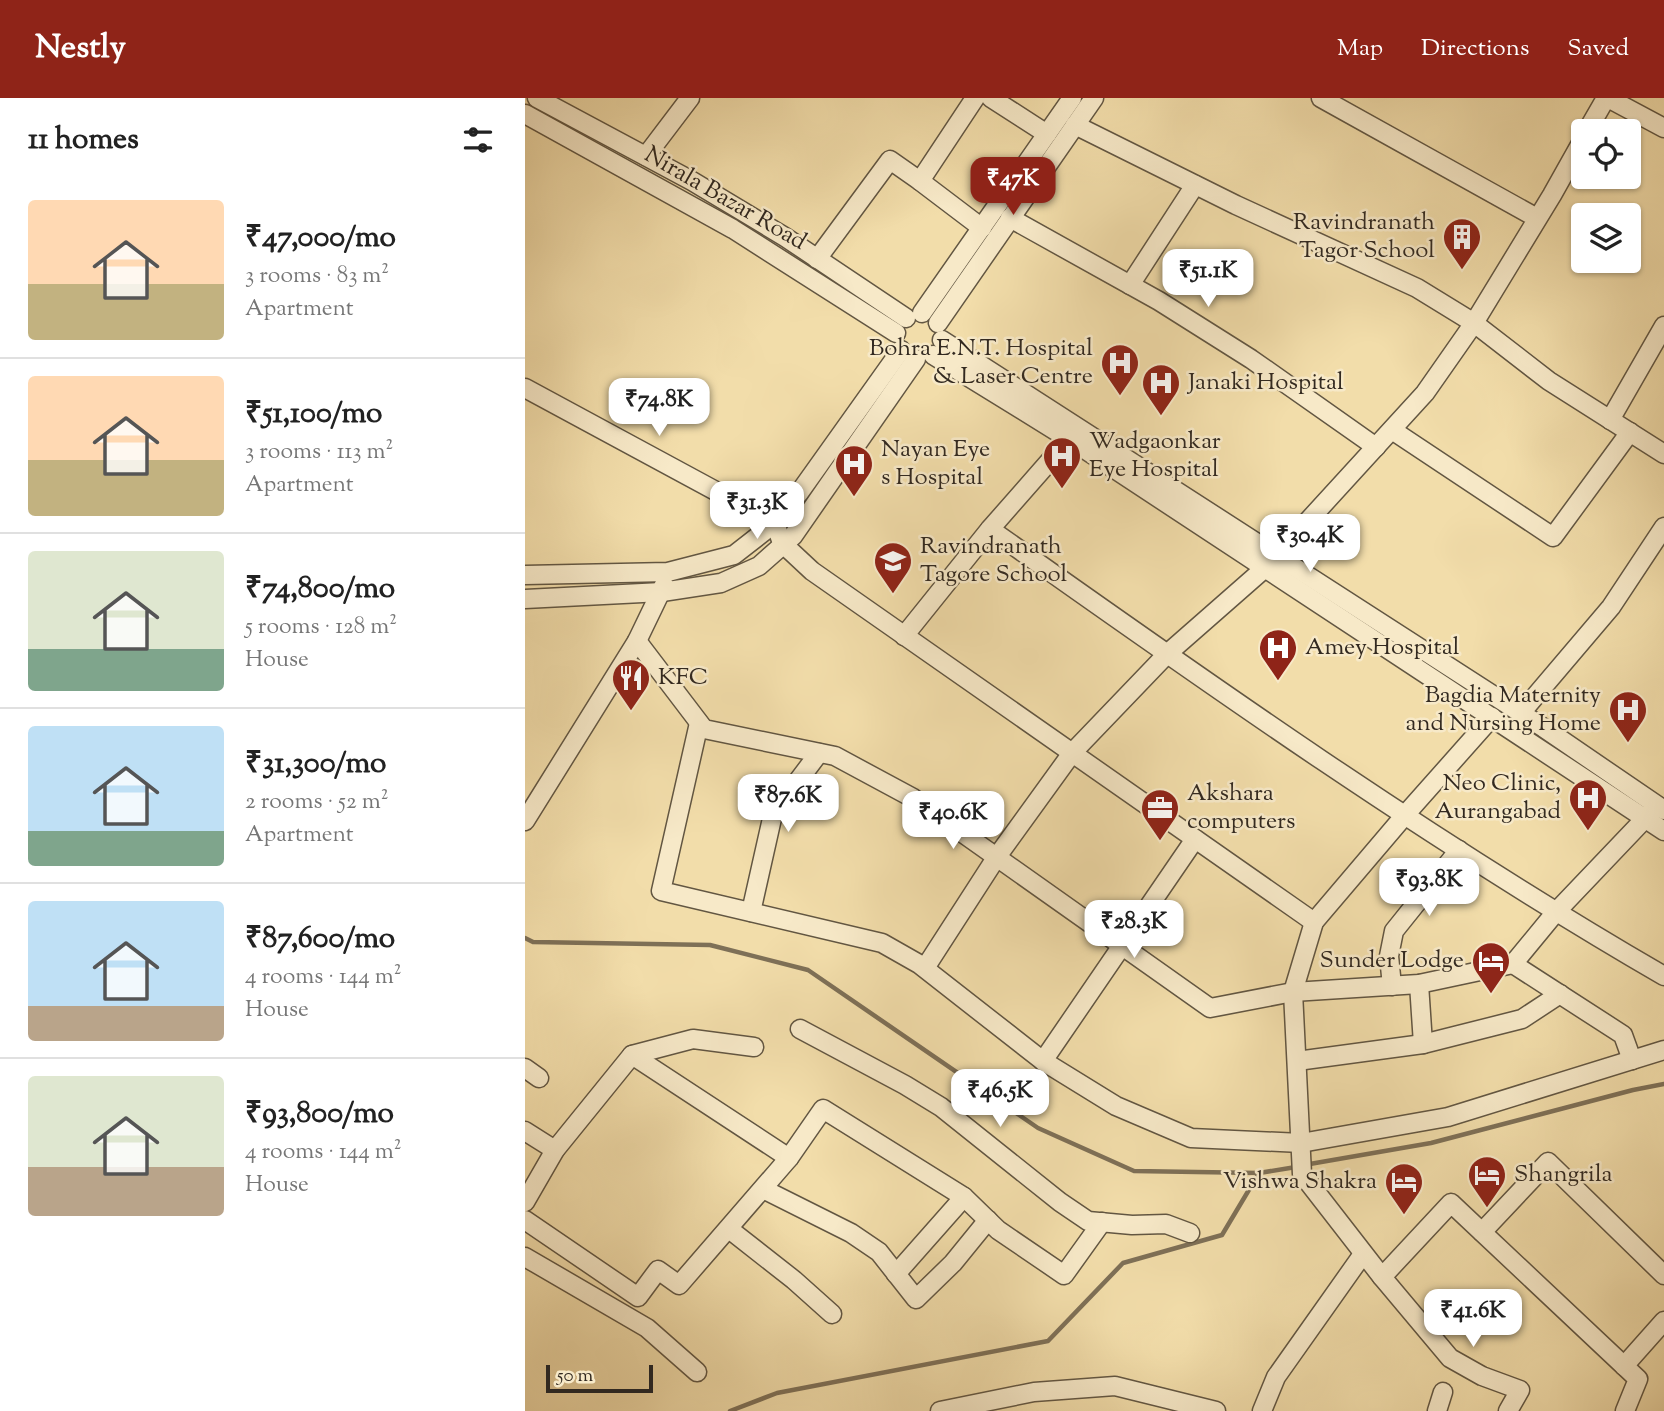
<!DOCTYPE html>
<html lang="en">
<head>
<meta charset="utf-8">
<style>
  body { margin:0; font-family:"Sorts Mill Goudy",serif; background:#f2f2f2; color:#222; height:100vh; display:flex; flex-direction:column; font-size:26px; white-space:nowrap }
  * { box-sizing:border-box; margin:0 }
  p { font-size:23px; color:#767676 }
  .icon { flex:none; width:38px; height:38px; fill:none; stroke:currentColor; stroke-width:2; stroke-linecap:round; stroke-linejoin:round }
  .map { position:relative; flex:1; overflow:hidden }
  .details { display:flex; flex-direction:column; background:#fff; width:525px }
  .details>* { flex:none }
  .fabs { position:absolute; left:1046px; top:21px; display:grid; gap:14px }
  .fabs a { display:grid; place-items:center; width:70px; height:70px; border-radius:7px; background:#fff; box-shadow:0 2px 5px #0004; font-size:35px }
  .scale { position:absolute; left:21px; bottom:18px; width:107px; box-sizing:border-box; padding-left:7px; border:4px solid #322920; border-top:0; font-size:19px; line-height:24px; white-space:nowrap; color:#322920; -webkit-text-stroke:5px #f7e9c8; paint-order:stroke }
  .price { position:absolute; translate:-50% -60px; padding:0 16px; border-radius:14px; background:#fff; color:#222; font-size:23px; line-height:46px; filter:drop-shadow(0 2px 4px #0008) }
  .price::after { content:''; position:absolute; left:50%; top:42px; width:21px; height:16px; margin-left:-10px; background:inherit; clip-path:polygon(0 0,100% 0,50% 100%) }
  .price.selected { background:#8f2418; color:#fff }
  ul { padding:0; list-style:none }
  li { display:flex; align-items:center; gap:21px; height:175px; padding:0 28px }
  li+li { border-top:2px solid #e0e0e0 }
  li span { display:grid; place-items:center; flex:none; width:196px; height:140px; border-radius:7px; color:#555 }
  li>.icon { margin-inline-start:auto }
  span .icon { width:84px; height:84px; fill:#fffc; stroke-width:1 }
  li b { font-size:30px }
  h2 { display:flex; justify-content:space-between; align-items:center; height:84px; padding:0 28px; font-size:30px }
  header { display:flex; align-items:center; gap:42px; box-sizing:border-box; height:98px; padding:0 35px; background:#8f2418; color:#fff }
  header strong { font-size:33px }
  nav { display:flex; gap:38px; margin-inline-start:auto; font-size:24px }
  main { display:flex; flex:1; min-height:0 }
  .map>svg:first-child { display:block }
</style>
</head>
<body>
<header>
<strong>Nestly</strong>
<nav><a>Map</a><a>Directions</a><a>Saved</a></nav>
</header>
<main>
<section class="details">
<h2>11 homes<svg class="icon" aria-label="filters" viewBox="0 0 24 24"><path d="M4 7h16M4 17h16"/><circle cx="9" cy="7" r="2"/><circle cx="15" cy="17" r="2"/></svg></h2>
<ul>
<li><span style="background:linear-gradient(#ffd9b3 60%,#c2b280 0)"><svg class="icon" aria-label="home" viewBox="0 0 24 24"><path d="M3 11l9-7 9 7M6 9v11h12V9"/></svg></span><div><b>₹47,000/mo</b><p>3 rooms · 83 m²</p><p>Apartment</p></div></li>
<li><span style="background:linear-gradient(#ffd9b3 60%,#c2b280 0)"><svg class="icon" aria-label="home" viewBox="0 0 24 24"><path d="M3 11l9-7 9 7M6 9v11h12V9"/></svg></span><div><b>₹51,100/mo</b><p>3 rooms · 113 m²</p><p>Apartment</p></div></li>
<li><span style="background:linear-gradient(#dfe7d0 70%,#7fa58c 0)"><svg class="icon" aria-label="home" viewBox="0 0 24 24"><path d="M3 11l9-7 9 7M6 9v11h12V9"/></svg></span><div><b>₹74,800/mo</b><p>5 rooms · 128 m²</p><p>House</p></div></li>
<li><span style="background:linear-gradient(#bfe0f5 75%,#7fa58c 0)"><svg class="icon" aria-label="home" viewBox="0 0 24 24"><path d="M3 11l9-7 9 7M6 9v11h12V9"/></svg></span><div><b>₹31,300/mo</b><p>2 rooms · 52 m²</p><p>Apartment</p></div></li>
<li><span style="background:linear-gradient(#bfe0f5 75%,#b9a48a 0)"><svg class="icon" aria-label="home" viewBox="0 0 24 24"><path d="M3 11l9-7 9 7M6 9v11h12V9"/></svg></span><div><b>₹87,600/mo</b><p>4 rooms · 144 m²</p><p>House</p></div></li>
<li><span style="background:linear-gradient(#dfe7d0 65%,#b9a48a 0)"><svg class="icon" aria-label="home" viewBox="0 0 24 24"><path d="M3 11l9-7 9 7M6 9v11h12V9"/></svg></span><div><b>₹93,800/mo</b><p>4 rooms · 144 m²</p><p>House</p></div></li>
</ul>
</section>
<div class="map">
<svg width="1139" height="1313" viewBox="0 0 1139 1313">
  <rect width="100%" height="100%" fill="#f2ddaa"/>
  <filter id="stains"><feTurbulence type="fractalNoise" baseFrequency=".00286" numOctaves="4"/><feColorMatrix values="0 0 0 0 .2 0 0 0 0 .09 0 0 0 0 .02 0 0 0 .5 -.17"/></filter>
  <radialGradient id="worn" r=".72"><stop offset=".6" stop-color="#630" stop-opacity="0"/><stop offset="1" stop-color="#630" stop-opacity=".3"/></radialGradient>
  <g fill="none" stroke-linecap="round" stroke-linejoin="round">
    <!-- stream -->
    <g stroke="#7e7057" stroke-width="4.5">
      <path d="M0 840 8 844 185 847 283 872 513 1030 609 1073 734 1075"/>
      <path d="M779 1067 906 1045 1108 992 1139 986"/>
      <path d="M205 1313 252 1295 523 1243 598 1165 697 1137 734 1075 771 1069"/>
    </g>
    <defs>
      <g id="minor">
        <path d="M12 0 167 83 260 139 381 220"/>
        <path d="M450 0 395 83 457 130"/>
        <path d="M466 0 522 36"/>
        <path d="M796 0 1012 120"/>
        <path d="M1083 0 1139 30"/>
        <path d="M0 16 208 131 371 235"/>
        <path d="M550 27 711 107 892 190 949 225 1024 283 1139 356"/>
        <path d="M1062 33 1081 0"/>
        <path d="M121 58 165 0"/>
        <path d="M485 120 634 203 726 261 851 349"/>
        <path d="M292 161 365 62 395 83"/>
        <path d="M605 187 670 87"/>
        <path d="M397 215 547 0"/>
        <path d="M413 225 569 0"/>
        <path d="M417 242 1019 630 1139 712"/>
        <path d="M408 257 544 341 1139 733"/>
        <path d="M0 290 250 425 257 445 287 473 789 824"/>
        <path d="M1085 322 1139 228"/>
        <path d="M867 332 1028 439 1105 334"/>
        <path d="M465 431C685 587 906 743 1139 878"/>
        <path d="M0 477 143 474 209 457 250 425 274 395 376 252"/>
        <path d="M0 501 137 494 196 485 234 468 268 438 391 261"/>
        <path d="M379 538 465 431 544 341"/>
        <path d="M112 543 179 631 310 658 388 700 685 910 768 894 894 886 988 866 1030 815 1132 708"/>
        <path d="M996 615 1086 509 1139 429"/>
        <path d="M967 619 880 717 789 824 768 894 777 1076 857 1179 926 1105 1113 1281 1100 1313"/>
        <path d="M174 625 136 793 357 845 394 866 518 963 591 1008 666 1040 776 1045 923 1019 1139 952"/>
        <path d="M0 723 112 543 139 487"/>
        <path d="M226 814 248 716 294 655"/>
        <path d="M988 866 1098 937 1107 962"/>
        <path d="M400 870 471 760 547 655 642 556 740 470 900 295 949 225 1027 97 1059 40"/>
        <path d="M894 886 898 946"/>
        <path d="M867 888 864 858 869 833 934 752"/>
        <path d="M275 931 380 987 416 1009 535 1104 563 1123 607 1127 641 1126 665 1135"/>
        <path d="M107 957 264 1060"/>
        <path d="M518 963 670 741"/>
        <path d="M772 963 898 946 997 921 1035 896"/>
        <path d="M0 970 14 980"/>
        <path d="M0 1033 30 1052"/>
        <path d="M238 1091 326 1135 354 1154 391 1201 428 1165 463 1122"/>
        <path d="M0 1104 30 1052 107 957 168 941 229 949"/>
        <path d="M0 1122 113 1199 133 1172 154 1187 264 1060 298 1011 439 1099 473 1132 539 1177 577 1124"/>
        <path d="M204 1131 269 1182 307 1216"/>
        <path d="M957 1134 1023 1064 1139 1177"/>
        <path d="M0 1159 122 1230 172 1274"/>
        <path d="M371 1176 439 1099"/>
        <path d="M857 1179 925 1260 957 1278 995 1292 983 1313"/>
        <path d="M1099 1268 1139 1223"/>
        <path d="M415 1313 509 1294 590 1288 691 1313"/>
        <path d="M737 1313 751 1279 838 1156"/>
        <path d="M912 1313 918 1294"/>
      </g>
    </defs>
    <!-- minor casing -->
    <use href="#minor" stroke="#625642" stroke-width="21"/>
    <!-- minor -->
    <use href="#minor" stroke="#f7e9c8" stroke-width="18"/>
  </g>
  <!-- icons -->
  <defs>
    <symbol id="building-pin" viewBox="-11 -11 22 30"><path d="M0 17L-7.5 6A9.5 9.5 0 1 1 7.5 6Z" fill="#8f2418" stroke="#f7e9c8"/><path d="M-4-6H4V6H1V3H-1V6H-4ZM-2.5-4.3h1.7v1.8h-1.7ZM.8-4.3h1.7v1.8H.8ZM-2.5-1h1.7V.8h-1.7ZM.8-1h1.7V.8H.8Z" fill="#fff"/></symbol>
    <symbol id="hospital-pin" viewBox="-11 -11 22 30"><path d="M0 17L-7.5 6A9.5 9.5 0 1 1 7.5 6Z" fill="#8f2418" stroke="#f7e9c8"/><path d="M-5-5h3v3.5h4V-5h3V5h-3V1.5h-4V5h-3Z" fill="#fff"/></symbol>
    <symbol id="school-pin" viewBox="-11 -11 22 30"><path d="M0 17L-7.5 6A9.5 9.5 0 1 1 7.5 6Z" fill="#8f2418" stroke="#f7e9c8"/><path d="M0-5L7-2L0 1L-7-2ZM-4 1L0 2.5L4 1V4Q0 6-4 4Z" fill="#fff"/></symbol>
    <symbol id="restaurant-pin" viewBox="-11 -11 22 30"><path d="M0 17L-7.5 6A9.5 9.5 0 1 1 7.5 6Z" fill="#8f2418" stroke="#f7e9c8"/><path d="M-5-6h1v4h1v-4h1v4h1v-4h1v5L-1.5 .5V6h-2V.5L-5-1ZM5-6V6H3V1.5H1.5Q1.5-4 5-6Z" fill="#fff"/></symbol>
    <symbol id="office-pin" viewBox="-11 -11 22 30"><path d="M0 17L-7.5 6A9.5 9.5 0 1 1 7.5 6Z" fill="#8f2418" stroke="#f7e9c8"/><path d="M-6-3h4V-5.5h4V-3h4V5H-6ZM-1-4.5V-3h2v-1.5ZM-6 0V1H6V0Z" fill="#fff"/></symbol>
    <symbol id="hotel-pin" viewBox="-11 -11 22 30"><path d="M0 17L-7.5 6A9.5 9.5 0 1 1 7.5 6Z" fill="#8f2418" stroke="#f7e9c8"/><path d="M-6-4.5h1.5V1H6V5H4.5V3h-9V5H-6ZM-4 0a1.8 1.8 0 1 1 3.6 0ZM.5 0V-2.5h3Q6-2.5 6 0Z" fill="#fff"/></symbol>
  </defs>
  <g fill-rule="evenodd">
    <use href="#building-pin" x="915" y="117" width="44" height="60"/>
    <use href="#hospital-pin" x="573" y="243" width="44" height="60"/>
    <use href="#hospital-pin" x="614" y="263" width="44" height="60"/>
    <use href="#hospital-pin" x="515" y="336" width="44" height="60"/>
    <use href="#hospital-pin" x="307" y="344" width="44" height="60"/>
    <use href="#school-pin" x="346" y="441" width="44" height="60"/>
    <use href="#hospital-pin" x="731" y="528" width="44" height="60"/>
    <use href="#restaurant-pin" x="84" y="558" width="44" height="60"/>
    <use href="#hospital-pin" x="1081" y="590" width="44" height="60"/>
    <use href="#hospital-pin" x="1041" y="678" width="44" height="60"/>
    <use href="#office-pin" x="613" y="688" width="44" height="60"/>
    <use href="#hotel-pin" x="944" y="841" width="44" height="60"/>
    <use href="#hotel-pin" x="940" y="1055" width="44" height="60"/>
    <use href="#hotel-pin" x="857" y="1062" width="44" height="60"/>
  </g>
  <g text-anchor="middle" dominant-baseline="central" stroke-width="5" stroke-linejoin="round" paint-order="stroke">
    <!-- street labels -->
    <g font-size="24" fill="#322920" stroke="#f7e9c8">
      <text transform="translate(200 101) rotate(30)">Nirala Bazar Road</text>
    </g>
    <!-- poi labels -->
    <g font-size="24" fill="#322920" stroke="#f7e9c8" text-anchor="start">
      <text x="910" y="125" text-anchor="end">Ravindranath<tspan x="910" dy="28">Tagor School</tspan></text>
      <text x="568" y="251" text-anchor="end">Bohra E.N.T. Hospital<tspan x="568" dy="28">&amp; Laser Centre</tspan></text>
      <text x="663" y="285">Janaki Hospital</text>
      <text x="564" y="344">Wadgaonkar<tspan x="564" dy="28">Eye Hospital</tspan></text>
      <text x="356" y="352">Nayan Eye<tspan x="356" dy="28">s Hospital</tspan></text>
      <text x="395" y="449">Ravindranath<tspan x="395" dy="28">Tagore School</tspan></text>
      <text x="780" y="550">Amey Hospital</text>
      <text x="133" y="580">KFC</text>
      <text x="1076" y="598" text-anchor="end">Bagdia Maternity<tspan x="1076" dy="28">and Nursing Home</tspan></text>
      <text x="1036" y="686" text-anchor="end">Neo Clinic,<tspan x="1036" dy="28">Aurangabad</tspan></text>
      <text x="662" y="696">Akshara<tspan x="662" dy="28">computers</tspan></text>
      <text x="939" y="863" text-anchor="end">Sunder Lodge</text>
      <text x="989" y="1077">Shangrila</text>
      <text x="852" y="1084" text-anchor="end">Vishwa Shakra</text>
    </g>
  </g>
  <rect width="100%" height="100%" filter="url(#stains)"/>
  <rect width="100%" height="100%" fill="url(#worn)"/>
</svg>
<div class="fabs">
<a><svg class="icon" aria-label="locate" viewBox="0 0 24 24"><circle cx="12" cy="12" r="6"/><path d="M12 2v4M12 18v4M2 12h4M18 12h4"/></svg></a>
<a><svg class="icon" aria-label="layers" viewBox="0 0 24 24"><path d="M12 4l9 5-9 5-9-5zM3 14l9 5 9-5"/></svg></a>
</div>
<div class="scale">50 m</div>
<b class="price selected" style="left:488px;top:119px">₹47K</b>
<b class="price" style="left:683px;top:211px">₹51.1K</b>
<b class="price" style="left:134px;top:340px">₹74.8K</b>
<b class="price" style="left:232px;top:443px">₹31.3K</b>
<b class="price" style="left:785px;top:476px">₹30.4K</b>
<b class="price" style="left:263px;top:736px">₹87.6K</b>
<b class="price" style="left:428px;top:753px">₹40.6K</b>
<b class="price" style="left:904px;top:820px">₹93.8K</b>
<b class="price" style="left:609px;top:862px">₹28.3K</b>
<b class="price" style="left:475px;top:1031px">₹46.5K</b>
<b class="price" style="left:948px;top:1251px">₹41.6K</b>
</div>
</main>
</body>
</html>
